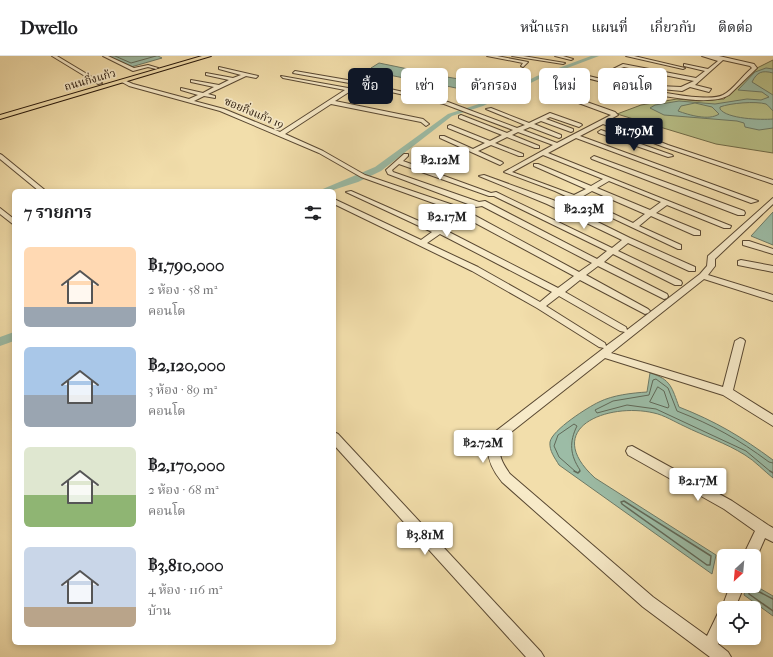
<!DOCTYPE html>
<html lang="th">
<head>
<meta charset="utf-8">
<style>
  body { margin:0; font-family:"IM FELL French Canon","Noto Serif Thai",serif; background:#f6f6f6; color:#202124; height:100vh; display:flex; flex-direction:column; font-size:15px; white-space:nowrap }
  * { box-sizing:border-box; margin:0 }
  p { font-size:13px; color:#757577 }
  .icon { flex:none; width:22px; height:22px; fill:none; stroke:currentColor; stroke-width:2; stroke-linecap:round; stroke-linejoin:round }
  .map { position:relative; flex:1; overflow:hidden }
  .panel { position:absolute; left:12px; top:133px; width:324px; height:456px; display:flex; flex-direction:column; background:#fff; border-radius:6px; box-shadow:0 2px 6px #0003 }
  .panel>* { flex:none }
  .guide { position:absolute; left:348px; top:12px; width:365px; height:36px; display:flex; gap:8px }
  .needle { width:26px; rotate:206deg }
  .tools { position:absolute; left:717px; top:493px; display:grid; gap:8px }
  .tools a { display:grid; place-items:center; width:44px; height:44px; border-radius:6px; background:#fff; box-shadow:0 2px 6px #0003; font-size:20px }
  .price { position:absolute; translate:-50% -34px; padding:0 9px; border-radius:4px; background:#fff; color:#222; font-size:13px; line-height:26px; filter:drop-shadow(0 1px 2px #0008) }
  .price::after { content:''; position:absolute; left:50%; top:24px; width:12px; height:9px; margin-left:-6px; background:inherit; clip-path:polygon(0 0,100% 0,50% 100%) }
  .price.on { background:#111827; color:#fff }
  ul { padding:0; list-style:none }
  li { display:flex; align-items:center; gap:12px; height:100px; padding:0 12px }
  li span { display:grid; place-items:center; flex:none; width:112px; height:80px; border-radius:6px; color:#555 }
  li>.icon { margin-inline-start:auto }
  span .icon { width:48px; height:48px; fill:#fffc; stroke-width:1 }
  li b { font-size:17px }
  h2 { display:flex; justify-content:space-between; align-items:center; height:48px; padding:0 12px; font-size:17px }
  .tag { padding:0 14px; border-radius:6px; background:#fff; box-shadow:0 2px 6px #0003; font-size:14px; line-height:36px }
  .tag.on { background:#111827; color:#fff }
  header { display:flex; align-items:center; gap:24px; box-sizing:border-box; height:56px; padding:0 20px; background:#fff; border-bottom:1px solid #e0e0e0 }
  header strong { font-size:19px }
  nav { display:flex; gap:22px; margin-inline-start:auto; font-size:14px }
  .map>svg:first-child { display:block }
</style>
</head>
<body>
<header>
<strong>Dwello</strong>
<nav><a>หน้าแรก</a><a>แผนที่</a><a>เกี่ยวกับ</a><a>ติดต่อ</a></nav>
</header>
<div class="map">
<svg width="773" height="601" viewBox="0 0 773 601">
  <rect width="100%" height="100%" fill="#f2deab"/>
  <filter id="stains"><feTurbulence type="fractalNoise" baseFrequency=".005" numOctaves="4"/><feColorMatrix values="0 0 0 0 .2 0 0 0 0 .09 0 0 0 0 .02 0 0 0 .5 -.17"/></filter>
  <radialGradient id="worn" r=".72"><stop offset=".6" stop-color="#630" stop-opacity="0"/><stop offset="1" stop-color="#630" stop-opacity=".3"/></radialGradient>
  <!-- green -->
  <path fill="#b9c189" stroke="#706c49" d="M773 4V97L716 88 617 58 641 49 677 43 699 45 724 43 755 13Z"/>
  <!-- water -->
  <g fill="#9cbca6" stroke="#6d7a67" fill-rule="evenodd">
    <path d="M107 0H158L162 2 131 11Z"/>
    <path d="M379 7 442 20 429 27 384 18 371 12Z"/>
    <path d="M766 12 773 13V17C762 14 757 16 752 26L773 39V55C771 53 768 49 766 48 756 45 730 47 720 51V53C727 63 761 64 773 63V72L759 74 745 71 744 67 737 65 664 59 650 52 655 49 679 45 715 48 747 43 761 44 769 41 762 36 738 34 755 16ZM695 47 712 51 719 58C709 65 689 59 678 55L681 50Z"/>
    <path d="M447 21 465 24 456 32 437 28Z"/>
    <path d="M773 156V189L751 180Z"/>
    <path d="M650 317C671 323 672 332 679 351 715 365 742 381 773 404V422C764 415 755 405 745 399 726 387 704 380 684 370 675 366 664 359 654 357 608 346 540 372 595 422L716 499 712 518 559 409C555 402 549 395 550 386 552 374 588 351 599 346 613 339 632 337 647 336Z"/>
    <path d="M754 529 773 540V560L744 539 746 530Z"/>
  </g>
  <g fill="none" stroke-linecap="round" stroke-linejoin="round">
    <!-- shore-far1 -->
    <g stroke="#616958" stroke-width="1">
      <path d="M115 0 131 7 156 0"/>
      <path d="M658 331 664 335 669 350 668 352 650 346Z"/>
      <path d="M576 416 559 401 554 390 558 379 574 368 577 370C569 386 570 399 580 414L579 416"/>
      <path d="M771 416 746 395 656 353 627 349 597 357 595 354 613 345 649 339 653 324 656 323 668 332 677 355C713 369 738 383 769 406L773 407"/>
    </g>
    <!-- shore -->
    <g stroke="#616958" stroke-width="1.5">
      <path d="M574 415 578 417 580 415"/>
      <path d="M770 415 773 417"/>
      <path d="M624 445 711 500 710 509H707L622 448 621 446Z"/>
      <path d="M773 543 752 532 749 533V538L773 555"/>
    </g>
    <!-- river -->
    <g fill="#9cbca6" fill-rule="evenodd">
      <path d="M591 0H599L541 22 483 50 452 60 381 115 358 126 330 135H318L375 111 448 58 479 48 537 20Z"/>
      <path d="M14 276V285L0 290V281Z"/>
    </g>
    <defs>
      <g id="minor">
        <path d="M52 0H57L102 27 98 28Z"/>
        <path d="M103 0H108L134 12 148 9 158 12 156 13 148 11 133 15Z"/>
        <path d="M487 0H497L528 6 523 11 521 10 523 7Z"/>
        <path d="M512 0H523L565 7 563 8Z"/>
        <path d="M555 0H563L573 3 571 4Z"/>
        <path d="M626 0H634L685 12 683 13Z"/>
        <path d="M702 0H719L754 8 757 12 729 39C703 56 606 26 574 19 563 19 553 20 546 29L550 33 615 56 618 59 607 65 668 89 773 124V128L664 91 603 68 580 80 758 145 751 147 576 82 548 97 731 170 730 172H724L667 149 656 157 700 175V179H694L651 160 639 170 681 189V193H678L555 135 504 116 553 89 518 76 512 79 539 90V92H535L507 81 495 87 523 98V100H519L491 89 478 95 502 106 503 107 500 109 440 82V80H444L473 93 485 87 448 72V70L450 69 490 85 502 79 459 62V60L461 59 507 77 513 74 444 48 360 29 335 45 423 63 429 68 426 70 421 66 331 48 285 78 323 95 365 119 465 153 466 155 463 157 466 159 465 161 445 174 558 232 574 220 466 162V158H472L579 216 592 207 482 150 476 151 388 118 386 114 404 98H408V100L403 105 491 137 496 136 612 192 622 184 547 148 479 120 484 119 553 144 630 182 695 211V215H689L628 187 618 195 681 225 682 227 681 229H675L613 198 604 206 667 238 668 240 667 242 664 243 598 210 586 219 648 253 650 255 648 257 645 258 580 224 565 236 626 271 627 274 700 218 707 210 708 200 773 142V148L715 203V210L708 219 773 239V245L704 223 611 297 723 331 735 285 740 282 743 283 745 285 733 334 773 359V370L723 339 605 302 501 384C497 398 502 407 510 418L653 541 707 580 719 555 721 554 730 530H744L735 552H724V576L718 588 728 596 731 601H710L643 551 502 426C490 411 483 395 492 378L604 292 599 291 537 252 472 215 334 148V143L421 184 432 176 346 136 351 135 437 173 447 166 422 156V152H428L452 163 461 157 361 121 319 97 220 55 129 30 120 25 124 24 133 28 189 43 198 39 181 34V32L203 37 214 31 191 26V24L219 29 229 24 206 19V17L233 22 241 19 219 13V11L258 20 256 22 246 20 208 38 215 40V42L204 40 194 45 224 53 280 76 345 34 283 22 281 20 348 32 355 28 293 17 295 15 359 26 448 46 517 72 525 69 486 53 491 52 529 67 550 57 581 68 582 69 579 71 550 61 546 63 573 73V75L571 76 541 65 534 68 561 79V81L559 82 530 71 523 74 557 87 611 59 546 35 540 29C548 18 561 16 574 17 602 22 701 50 723 39 734 33 742 20 752 12L750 10 723 4 695 29 711 33 709 36 690 31 682 35 661 33 659 30 681 31 694 25 624 11 615 14 613 13 623 8 696 22 705 15 684 10V8L708 13 718 5ZM543 99 603 123 591 130 538 108H534V110L586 133 574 139 512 116ZM399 108 489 140H494L607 195 597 203 485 145 479 146 393 116 392 114ZM609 125 661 146 650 154 597 132ZM592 135 645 158 633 167 580 142ZM440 178 552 236 540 246 478 211 427 187ZM559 240 620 275 625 276 606 290 605 287 546 250Z"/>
        <path d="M601 74 672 99 673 100 668 101 599 77 598 76Z"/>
        <path d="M0 98 2 99 46 135H39L0 103Z"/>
        <path d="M594 100 744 155 745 157 744 159H738L592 103 591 102Z"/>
        <path d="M0 152 14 163V169L0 158Z"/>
        <path d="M743 185H749L773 193V198L743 189Z"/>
        <path d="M741 204 773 210V216L738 209V205Z"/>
        <path d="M334 376 338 378 541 596 544 601H526L334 389Z"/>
        <path d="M632 390 732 445 768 469 773 472V486L765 482 755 505 754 500H743L755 475 724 453 628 399 626 395 628 391Z"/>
      </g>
      <path id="major" d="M202 0H211L0 63V59Z"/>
    </defs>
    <!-- minor casing -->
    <use href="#minor" stroke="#594832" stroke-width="2"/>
    <!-- major casing -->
    <use href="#major" stroke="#261609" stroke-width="2"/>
    <!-- minor -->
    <use href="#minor" fill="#f7eac8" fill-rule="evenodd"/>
    <!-- major -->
    <use href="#major" fill="#f2deab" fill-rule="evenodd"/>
  </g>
  <g text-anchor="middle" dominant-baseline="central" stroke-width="3.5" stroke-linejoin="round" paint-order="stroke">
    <!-- far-street labels -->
    <g font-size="11" fill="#261609" stroke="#f7eac8">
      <text transform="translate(90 24) rotate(-16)">ถนนกิ่งแก้ว</text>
      <text transform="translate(254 57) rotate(23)">ซอยกิ่งแก้ว 19</text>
    </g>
  </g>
  <rect width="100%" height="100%" filter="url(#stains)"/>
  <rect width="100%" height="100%" fill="url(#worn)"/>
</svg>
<div class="tools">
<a><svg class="needle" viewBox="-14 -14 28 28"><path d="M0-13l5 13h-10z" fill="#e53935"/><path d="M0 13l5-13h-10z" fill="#757577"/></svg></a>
<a><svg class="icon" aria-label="locate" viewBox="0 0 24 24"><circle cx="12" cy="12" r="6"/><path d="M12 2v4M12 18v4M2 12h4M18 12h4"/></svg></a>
</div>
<b class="price on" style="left:634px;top:96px">฿1.79M</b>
<b class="price" style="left:440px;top:125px">฿2.12M</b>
<b class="price" style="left:584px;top:174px">฿2.23M</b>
<b class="price" style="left:447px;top:182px">฿2.17M</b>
<b class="price" style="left:483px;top:408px">฿2.72M</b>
<b class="price" style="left:698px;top:446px">฿2.17M</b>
<b class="price" style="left:425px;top:500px">฿3.81M</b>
<div class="guide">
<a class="tag on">ซื้อ</a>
<a class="tag">เช่า</a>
<a class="tag">ตัวกรอง</a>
<a class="tag">ใหม่</a>
<a class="tag">คอนโด</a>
</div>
<section class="panel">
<h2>7 รายการ<svg class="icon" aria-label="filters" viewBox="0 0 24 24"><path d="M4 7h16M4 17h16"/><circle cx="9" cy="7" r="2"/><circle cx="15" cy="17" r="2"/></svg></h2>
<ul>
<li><span style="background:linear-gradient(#ffd9b3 75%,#9aa5b1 0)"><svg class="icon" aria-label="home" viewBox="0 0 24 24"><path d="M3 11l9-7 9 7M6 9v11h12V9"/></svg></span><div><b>฿1,790,000</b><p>2 ห้อง · 58 m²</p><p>คอนโด</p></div></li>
<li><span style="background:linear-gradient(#a9c7e8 60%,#9aa5b1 0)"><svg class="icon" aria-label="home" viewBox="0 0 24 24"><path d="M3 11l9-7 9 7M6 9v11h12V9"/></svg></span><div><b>฿2,120,000</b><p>3 ห้อง · 89 m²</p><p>คอนโด</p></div></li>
<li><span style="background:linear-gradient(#dfe7d0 60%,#8fb573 0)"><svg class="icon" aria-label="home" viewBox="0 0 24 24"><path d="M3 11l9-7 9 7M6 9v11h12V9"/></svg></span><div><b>฿2,170,000</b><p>2 ห้อง · 68 m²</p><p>คอนโด</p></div></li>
<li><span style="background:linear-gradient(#c9d6e8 75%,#b9a48a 0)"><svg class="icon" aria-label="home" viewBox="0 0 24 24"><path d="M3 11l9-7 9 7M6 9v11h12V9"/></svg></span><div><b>฿3,810,000</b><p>4 ห้อง · 116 m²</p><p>บ้าน</p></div></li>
</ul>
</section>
</div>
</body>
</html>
